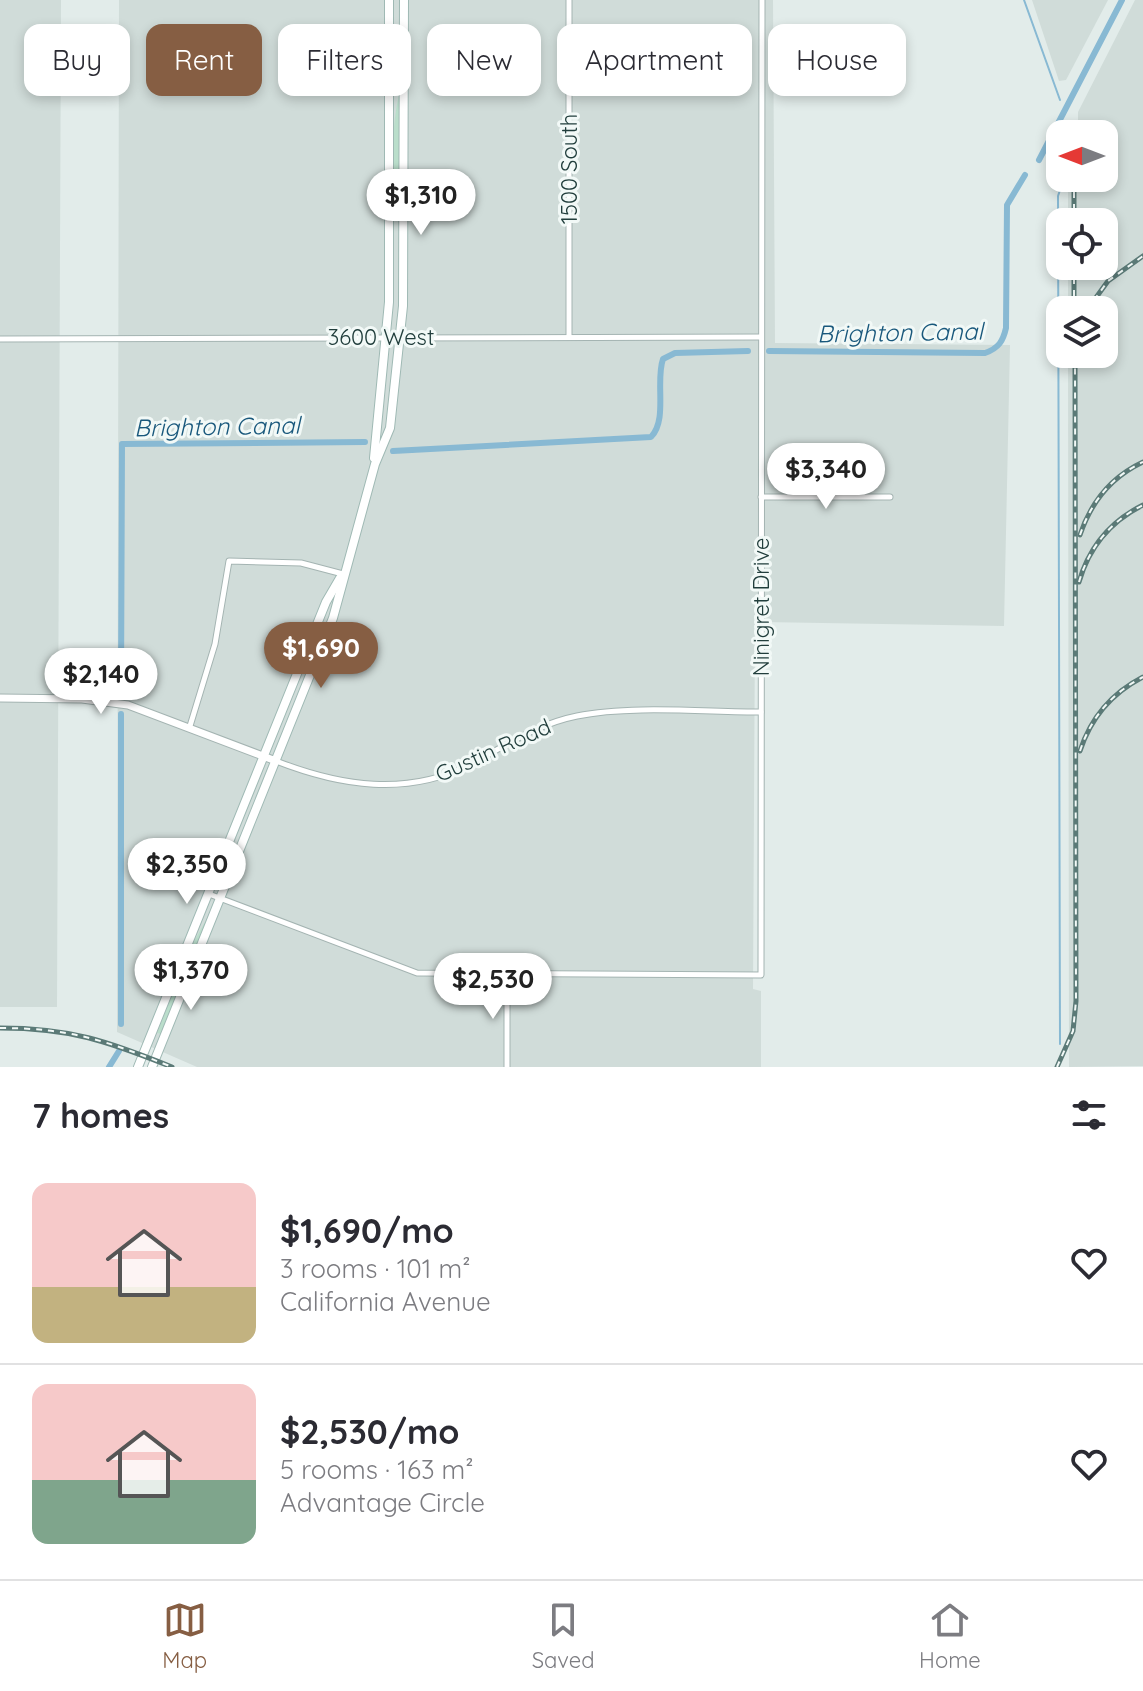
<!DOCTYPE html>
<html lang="en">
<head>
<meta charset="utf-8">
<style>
  body { margin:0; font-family:Quicksand,sans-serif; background:#f7f7f7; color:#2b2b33; height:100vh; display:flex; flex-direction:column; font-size:30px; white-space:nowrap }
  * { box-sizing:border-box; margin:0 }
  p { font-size:26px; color:#7c7c81 }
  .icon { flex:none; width:44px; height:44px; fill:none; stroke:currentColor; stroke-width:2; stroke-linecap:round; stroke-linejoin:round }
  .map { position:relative; height:1067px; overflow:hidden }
  .side { display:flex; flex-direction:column; background:#fff; flex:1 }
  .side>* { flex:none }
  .hud { position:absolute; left:24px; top:24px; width:1096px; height:72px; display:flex; gap:16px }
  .needle { width:52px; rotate:270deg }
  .controls { position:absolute; left:1046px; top:120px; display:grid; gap:16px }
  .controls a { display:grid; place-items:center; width:72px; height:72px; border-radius:16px; background:#fff; box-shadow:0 4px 12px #0003; font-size:40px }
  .price { position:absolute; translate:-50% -68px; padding:0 18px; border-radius:28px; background:#fff; color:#222; font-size:26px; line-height:52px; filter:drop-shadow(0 2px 4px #0008) }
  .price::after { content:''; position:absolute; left:50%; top:48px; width:24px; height:18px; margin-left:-12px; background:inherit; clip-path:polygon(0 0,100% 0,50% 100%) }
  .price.current { background:#865e43; color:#fff }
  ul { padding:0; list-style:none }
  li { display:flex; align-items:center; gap:24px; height:200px; padding:0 32px }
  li+li { border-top:2px solid #e1e1e2 }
  li span { display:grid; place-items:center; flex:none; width:224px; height:160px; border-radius:16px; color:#555 }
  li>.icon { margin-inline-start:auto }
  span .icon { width:96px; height:96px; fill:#fffc; stroke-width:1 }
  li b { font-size:34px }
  h2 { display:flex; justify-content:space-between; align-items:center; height:96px; padding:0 32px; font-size:34px }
  .tag { padding:0 28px; border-radius:16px; background:#fff; box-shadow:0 4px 12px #0003; font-size:28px; line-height:72px }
  .tag.current { background:#865e43; color:#fff }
  .menu { display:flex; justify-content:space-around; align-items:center; height:112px; border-top:2px solid #e1e1e2; background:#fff; font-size:22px; color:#7c7c81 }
  .menu a { display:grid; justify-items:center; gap:4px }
  .menu .current { color:#865e43 }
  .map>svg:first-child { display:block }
</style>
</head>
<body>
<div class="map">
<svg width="1143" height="1067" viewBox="0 0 1143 1067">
  <rect width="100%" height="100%" fill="#e2ecea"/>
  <!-- built -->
  <g fill="#d0dcd9">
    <path d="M0 0H61L57 1007H0Z"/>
    <path d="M119 0H773L775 343 1010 345 1004 626 755 622 753 989 761 991V1067H197L117 1032Z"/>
    <path d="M1032 0H1108L1066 80 1059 81Z"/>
    <path d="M1135 0H1143V1066L1069 1067 1068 354H1104V310H1068V266H1104V222H1068V191L1072 178H1104V134H1078V112Z"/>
  </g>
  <!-- green -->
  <g fill="#badecb">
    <path d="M399 95 400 222C393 179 389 138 399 95Z"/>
    <path d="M210 913 161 1034 157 1033 192 945Z"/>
  </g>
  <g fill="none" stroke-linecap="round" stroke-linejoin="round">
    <!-- stream -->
    <g stroke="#88b9d3" stroke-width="2">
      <path d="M1024 0 1060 100"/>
      <path d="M1069 134V127"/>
      <path d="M1060 1044 1058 196 1064 178"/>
    </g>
    <!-- canal -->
    <g stroke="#88b9d3" stroke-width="6">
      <path d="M1039 160 1122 0"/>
      <path d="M769 351 985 353C999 348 1003 341 1006 328L1007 205 1025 175"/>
      <path d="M393 451 651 437C668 420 655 381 663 359L675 353 748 351"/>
      <path d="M121 691 122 444 365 442"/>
      <path d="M121 714V1024"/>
      <path d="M109 1067 119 1051"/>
    </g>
    <defs>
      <g id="minor">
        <path d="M569 337V0"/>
        <path d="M0 339 761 337"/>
        <path d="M761 497H890"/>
        <path d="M190 726 215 644 229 561 301 563 343 574"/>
        <path d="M276 761C340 786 407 797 471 764 507 745 537 724 577 716 630 705 705 712 761 712"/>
        <path d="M209 894 417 973 761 975 762 0"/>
        <path d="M507 1067V974"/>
      </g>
      <path id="tertiary" d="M0 698 82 699 128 705 276 761"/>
      <g id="secondary">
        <path d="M374 458 389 302V0"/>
        <path d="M138 1067 326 602 340 578"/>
        <path d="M152 1067 333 618 375 464 390 428 403 306 404 0"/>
      </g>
    </defs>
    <!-- minor casing -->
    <use href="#minor" stroke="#a4b4b2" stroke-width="7"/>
    <!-- tertiary casing -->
    <use href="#tertiary" stroke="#a4b4b2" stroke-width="9"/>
    <!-- secondary casing -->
    <use href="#secondary" stroke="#9fb9b4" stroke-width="10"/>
    <!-- minor -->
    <use href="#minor" stroke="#fff" stroke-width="5"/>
    <!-- tertiary -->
    <use href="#tertiary" stroke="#fff" stroke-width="7"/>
    <!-- secondary -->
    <use href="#secondary" stroke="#fff" stroke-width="8"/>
    <defs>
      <g id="rail">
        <path d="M1074 180V222"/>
        <path d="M1074 266V310"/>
        <path d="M1087 310 1108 281 1143 256"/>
        <path d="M1080 535C1091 502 1111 477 1143 462"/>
        <path d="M1079 582C1089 547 1111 521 1143 505"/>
        <path d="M1080 751C1091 717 1112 693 1143 677"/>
        <path d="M0 1028C71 1028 107 1041 172 1067"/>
        <path d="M1057 1067 1073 1031 1076 1001 1075 354"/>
      </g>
    </defs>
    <!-- rail casing -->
    <use href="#rail" stroke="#5b7a77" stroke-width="5"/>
    <!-- rail -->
    <use href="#rail" stroke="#f2f9f7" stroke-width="2" stroke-dasharray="6" stroke-linecap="butt"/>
  </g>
  <g text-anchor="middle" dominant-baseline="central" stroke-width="6" stroke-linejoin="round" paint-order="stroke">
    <!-- street labels -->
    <g font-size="22" fill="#213e3c" stroke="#f2f9f7">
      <text transform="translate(569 169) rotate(-90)">1500 South</text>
      <text x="381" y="337">3600 West</text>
      <text transform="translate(761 607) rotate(-90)">Ninigret Drive</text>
      <text transform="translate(493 750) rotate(-24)">Gustin Road</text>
    </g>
    <!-- water labels -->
    <g font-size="24" font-style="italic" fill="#19587c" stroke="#f2f9f7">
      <text transform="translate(900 332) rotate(-1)">Brighton Canal</text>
      <text transform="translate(217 426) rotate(-1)">Brighton Canal</text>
    </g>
  </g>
</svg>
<div class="controls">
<a><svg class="needle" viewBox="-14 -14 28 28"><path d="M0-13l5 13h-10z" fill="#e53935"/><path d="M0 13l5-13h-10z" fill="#7c7c81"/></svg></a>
<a><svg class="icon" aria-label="locate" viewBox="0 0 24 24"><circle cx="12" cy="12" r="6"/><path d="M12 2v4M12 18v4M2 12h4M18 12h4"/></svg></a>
<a><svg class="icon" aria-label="layers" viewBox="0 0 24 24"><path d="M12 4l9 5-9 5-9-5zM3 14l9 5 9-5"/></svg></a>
</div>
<b class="price" style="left:421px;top:237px">$1,310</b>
<b class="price" style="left:826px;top:511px">$3,340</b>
<b class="price current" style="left:321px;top:690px">$1,690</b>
<b class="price" style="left:101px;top:716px">$2,140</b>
<b class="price" style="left:187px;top:906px">$2,350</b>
<b class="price" style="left:191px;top:1012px">$1,370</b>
<b class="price" style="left:493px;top:1021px">$2,530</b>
<div class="hud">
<a class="tag">Buy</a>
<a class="tag current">Rent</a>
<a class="tag">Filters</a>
<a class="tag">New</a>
<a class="tag">Apartment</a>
<a class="tag">House</a>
</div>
</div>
<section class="side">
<h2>7 homes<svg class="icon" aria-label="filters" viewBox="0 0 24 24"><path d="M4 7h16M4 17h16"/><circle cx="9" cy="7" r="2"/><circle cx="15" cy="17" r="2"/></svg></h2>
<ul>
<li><span style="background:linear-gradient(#f6c9c9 65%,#c2b280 0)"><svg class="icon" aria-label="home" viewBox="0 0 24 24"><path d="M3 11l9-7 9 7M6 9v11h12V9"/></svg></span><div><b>$1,690/mo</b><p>3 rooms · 101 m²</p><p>California Avenue</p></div><svg class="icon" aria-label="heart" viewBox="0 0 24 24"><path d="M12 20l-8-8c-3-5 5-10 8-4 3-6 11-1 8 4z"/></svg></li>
<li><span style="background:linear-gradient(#f6c9c9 60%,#7fa58c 0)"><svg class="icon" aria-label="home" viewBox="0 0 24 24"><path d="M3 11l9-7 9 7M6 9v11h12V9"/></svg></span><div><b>$2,530/mo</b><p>5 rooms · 163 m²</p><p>Advantage Circle</p></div><svg class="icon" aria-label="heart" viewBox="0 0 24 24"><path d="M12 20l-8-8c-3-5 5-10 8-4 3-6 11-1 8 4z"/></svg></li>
</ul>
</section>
<nav class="menu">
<a class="current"><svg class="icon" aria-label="map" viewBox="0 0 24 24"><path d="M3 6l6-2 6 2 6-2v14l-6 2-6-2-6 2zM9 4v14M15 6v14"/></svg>Map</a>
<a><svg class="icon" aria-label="saved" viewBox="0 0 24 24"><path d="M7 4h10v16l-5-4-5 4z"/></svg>Saved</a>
<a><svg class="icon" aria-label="home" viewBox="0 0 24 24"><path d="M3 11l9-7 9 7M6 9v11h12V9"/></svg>Home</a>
</nav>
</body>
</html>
